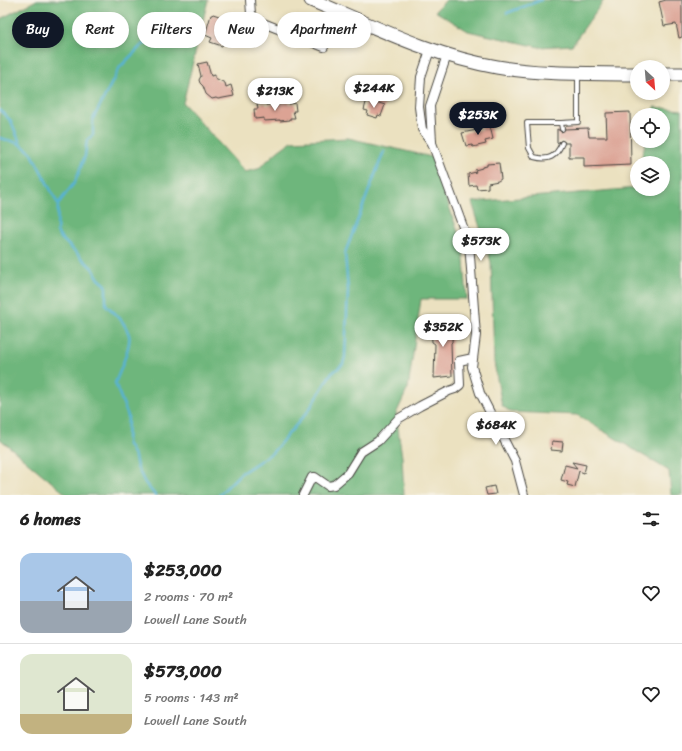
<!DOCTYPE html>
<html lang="en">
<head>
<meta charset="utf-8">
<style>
  body { margin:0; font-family:Sriracha,sans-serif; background:#f6f6f6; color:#222; height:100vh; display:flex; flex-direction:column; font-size:15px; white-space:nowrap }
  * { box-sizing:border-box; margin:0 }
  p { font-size:13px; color:#767676 }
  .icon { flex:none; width:22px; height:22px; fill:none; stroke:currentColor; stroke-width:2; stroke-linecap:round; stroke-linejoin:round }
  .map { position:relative; height:495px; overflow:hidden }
  .sheet { display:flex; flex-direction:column; background:#fff; flex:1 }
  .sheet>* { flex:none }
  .guide { position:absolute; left:12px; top:12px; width:400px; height:36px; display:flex; gap:8px }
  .needle { width:26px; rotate:154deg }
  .tools { position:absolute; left:630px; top:60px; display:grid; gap:8px }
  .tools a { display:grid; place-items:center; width:40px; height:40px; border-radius:50%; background:#fff; box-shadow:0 2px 6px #0003; font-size:20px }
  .price { position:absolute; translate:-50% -34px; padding:0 9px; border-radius:14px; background:#fff; color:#222; font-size:13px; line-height:26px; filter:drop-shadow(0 1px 2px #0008) }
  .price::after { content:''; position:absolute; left:50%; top:24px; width:12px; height:9px; margin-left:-6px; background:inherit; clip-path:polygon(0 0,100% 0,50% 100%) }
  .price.current { background:#111827; color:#fff }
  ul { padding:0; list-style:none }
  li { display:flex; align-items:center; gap:12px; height:100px; padding:0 20px }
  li+li { border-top:1px solid #e0e0e0 }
  li span { display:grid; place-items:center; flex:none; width:112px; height:80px; border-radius:12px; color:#555 }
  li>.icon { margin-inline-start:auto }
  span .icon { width:48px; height:48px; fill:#fffc; stroke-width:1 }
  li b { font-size:17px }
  h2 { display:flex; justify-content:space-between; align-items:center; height:48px; padding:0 20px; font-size:17px }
  .chip { padding:0 14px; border-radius:18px; background:#fff; box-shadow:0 2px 6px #0003; font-size:14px; line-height:36px }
  .chip.current { background:#111827; color:#fff }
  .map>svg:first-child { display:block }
</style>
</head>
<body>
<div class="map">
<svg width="682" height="495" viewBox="0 0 682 495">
  <rect width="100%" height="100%" fill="#f7f3e8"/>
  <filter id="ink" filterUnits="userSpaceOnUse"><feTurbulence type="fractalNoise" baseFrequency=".025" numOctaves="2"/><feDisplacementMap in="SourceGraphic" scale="8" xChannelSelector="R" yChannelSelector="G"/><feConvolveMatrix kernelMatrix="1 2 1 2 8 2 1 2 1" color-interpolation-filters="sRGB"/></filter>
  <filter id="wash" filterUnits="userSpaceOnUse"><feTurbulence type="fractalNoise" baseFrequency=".012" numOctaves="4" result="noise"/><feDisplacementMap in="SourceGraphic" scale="16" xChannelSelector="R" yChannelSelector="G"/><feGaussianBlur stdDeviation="0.9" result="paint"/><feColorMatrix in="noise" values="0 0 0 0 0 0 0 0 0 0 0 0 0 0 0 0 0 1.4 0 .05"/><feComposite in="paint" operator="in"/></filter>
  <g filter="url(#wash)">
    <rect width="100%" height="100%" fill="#ebe1c0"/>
    <!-- forest -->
    <g fill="#6eb67c" stroke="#4c7054">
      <path d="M37 0H208L183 103 245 172 258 169 278 151 292 141 348 138 432 157 463 247 467 299H421L408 388 396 414 402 457 404 495H67L0 439V19Z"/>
      <path d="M446 0H604L572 45 539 47 468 31 435 11Z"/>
      <path d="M654 107 682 110V495H671L669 471 577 415 511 412 502 406 494 362 491 262 472 202 637 188V189H663V163H640L646 141H663V115H652Z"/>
    </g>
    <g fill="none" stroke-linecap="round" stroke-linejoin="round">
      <!-- stream -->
      <g stroke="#56b2d4" stroke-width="2.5">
        <path d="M507 13 541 0"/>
        <path d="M0 110 11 121 20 143"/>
        <path d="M0 138 18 143 31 152 58 204"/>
        <path d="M155 495 145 483 137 467 135 457 127 443 128 416 115 383C119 374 132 343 129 335 125 322 116 314 106 305V285L99 279 93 269 59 236 57 231 58 204 75 182 85 156 87 140 93 135V119L120 67 142 45 178 30"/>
        <path d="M219 495 240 474 272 453 309 410 330 375 343 364 345 357 348 290 345 253 384 151"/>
      </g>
    </g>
    <g id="blocks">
      <!-- building -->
      <g fill="#dca394">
        <path d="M666 0H682V37L679 38 676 24 664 26 659 2Z"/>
        <path d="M213 14 222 17 217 37 224 40 222 46 210 42 212 38 205 35 211 15H212Z"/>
        <path d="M207 62 211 76 215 75V78L225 83 226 87 231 85 234 96 218 99 216 98 212 99 206 94 203 86 200 83 199 80 201 76 198 64Z"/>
        <path d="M367 99 385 105 381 116 378 115 377 118 367 115 368 111 364 110Z"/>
        <path d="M289 102V104L295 103 296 111H293L295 118H290V120L280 121V120L264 121V118L255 119 254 109H258L257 104 266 103V105Z"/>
        <path d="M630 112 631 165 584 167V157H569V143H565L562 140 557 143V129L562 132 565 129 588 128 589 137H607L606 113Z"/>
        <path d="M489 122 493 139 485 141 486 144 473 147 472 145 466 146 462 133 482 129 480 124Z"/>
        <path d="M499 163 501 179 498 181 488 183V188L477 189 476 185 469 186 468 174 476 172 475 170 482 168V167L487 166V164Z"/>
        <path d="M453 320 452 342 451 343 452 376 434 378 435 344 432 342 431 323Z"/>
        <path d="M552 441 563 442 562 451 551 450Z"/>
        <path d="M572 462 586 465 584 473 579 471 575 487 567 485 568 482 561 480 565 465 577 468Z"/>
        <path d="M494 486 496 494 487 495 485 488Z"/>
      </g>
    </g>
  </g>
  <g filter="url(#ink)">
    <use href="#blocks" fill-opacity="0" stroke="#484641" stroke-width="1"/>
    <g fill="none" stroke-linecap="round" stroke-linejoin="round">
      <defs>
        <g id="service">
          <path d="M561 123 578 122V76"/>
          <path d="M562 129 561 123H527L529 148 534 157C549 161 556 157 562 143"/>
        </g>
        <g id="minor">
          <path d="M250 0 251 14 258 21 324 47"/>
          <path d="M430 50 421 77 419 107 422 129 432 143 469 243 476 335 472 367 480 393 515 461 524 495"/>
          <path d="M432 142 430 106 447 55"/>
          <path d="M303 495 312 477H315L328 486 334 485 348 473 361 452 378 441 398 419 420 406 449 391 455 389 460 385 459 361 473 358"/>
        </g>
        <g id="primary">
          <path d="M311 0C371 25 432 56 497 67 543 75 590 73 637 74"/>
          <path d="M663 74H682"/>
        </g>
      </defs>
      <!-- service casing -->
      <use href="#service" stroke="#484641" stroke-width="6"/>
      <!-- minor casing -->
      <use href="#minor" stroke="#484641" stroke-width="10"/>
      <!-- primary casing -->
      <use href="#primary" stroke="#484641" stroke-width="15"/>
      <!-- service -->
      <use href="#service" stroke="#fff" stroke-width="4"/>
      <!-- minor -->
      <use href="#minor" stroke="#fff" stroke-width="8"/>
      <!-- primary -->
      <use href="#primary" stroke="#fff" stroke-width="13"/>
    </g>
  </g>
</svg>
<div class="tools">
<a><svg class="needle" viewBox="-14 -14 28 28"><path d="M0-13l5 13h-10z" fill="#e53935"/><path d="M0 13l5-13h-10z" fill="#767676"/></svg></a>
<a><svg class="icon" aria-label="locate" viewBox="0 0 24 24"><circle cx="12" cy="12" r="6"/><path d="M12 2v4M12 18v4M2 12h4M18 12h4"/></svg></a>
<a><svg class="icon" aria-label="layers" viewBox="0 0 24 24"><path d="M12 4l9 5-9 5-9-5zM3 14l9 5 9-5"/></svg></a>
</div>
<b class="price" style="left:374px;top:109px">$244K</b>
<b class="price" style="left:275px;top:112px">$213K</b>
<b class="price current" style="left:478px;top:136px">$253K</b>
<b class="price" style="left:481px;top:262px">$573K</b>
<b class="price" style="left:443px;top:348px">$352K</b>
<b class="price" style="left:496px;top:446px">$684K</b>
<div class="guide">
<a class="chip current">Buy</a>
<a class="chip">Rent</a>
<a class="chip">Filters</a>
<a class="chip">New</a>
<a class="chip">Apartment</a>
</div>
</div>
<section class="sheet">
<h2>6 homes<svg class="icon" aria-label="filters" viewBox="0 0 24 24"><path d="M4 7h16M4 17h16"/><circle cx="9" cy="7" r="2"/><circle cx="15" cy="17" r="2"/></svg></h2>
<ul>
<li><span style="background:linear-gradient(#a9c7e8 60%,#9aa5b1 0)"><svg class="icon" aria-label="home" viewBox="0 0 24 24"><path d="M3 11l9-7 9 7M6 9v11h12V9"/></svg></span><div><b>$253,000</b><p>2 rooms · 70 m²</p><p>Lowell Lane South</p></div><svg class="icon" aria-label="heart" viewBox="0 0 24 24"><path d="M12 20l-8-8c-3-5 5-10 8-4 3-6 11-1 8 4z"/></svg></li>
<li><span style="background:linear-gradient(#dfe7d0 75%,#c2b280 0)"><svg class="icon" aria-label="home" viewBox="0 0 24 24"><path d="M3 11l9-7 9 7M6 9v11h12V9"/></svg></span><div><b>$573,000</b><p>5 rooms · 143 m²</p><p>Lowell Lane South</p></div><svg class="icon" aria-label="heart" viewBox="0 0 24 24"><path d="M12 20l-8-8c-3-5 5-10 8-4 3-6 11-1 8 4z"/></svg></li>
</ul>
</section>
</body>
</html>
